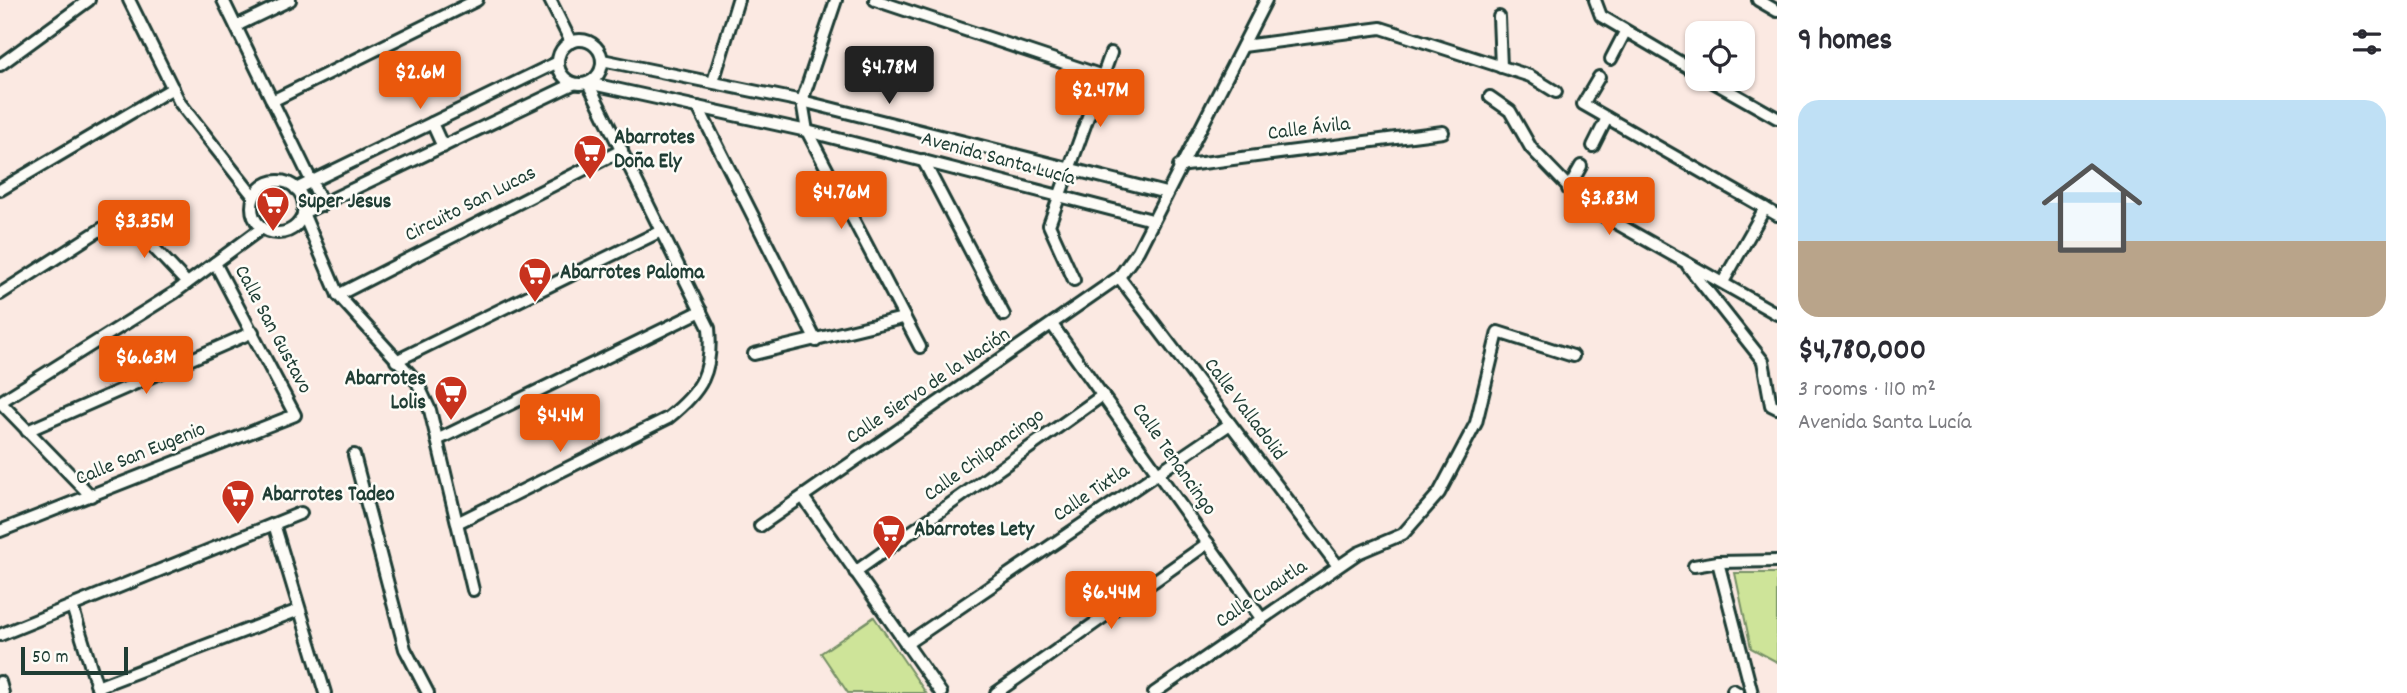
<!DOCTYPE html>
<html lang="en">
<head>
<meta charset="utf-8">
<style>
  body { margin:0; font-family:Dekko,sans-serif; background:#f7f7f7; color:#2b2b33; height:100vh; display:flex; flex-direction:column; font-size:26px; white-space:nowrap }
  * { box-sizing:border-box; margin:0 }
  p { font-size:23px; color:#7c7c81 }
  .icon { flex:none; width:38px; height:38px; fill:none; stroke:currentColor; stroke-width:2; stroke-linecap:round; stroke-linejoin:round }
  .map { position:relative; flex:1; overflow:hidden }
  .sheet { display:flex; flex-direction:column; background:#fff; width:630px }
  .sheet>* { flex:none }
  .controls { position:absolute; left:1685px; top:21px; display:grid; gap:14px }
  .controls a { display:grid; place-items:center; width:70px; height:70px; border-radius:14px; background:#fff; box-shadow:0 2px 5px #0004; font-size:35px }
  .scale { position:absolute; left:21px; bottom:18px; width:107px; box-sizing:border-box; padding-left:7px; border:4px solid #1f3d34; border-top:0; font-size:19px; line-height:24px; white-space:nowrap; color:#1f3d34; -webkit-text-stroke:5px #fdfcf7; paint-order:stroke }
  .price { position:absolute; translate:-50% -60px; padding:0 16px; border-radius:7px; background:#ea580c; color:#fff; font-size:23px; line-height:46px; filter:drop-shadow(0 2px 4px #0008) }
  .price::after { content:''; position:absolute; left:50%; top:42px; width:21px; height:16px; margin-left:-10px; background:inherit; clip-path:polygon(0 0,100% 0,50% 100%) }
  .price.selected { background:#222; color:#fff }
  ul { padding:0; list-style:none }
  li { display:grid; align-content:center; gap:14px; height:371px; padding:0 21px }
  li span { display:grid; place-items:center; height:217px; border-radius:21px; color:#555 }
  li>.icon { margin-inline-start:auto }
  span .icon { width:126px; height:126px; fill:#fffc; stroke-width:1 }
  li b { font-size:30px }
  h2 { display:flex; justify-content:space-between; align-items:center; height:84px; padding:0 21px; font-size:30px }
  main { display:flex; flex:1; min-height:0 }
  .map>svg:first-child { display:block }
</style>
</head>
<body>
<main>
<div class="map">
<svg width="1777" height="693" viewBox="0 0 1777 693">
  <rect width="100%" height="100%" fill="#fbe9e2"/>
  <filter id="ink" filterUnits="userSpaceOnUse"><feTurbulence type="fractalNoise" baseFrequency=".0143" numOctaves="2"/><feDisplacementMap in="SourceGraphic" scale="14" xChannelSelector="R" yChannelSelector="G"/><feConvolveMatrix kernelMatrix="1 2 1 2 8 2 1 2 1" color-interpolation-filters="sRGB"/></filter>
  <g filter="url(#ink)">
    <!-- green -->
    <g fill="#cee499" stroke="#769066" stroke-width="2">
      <path d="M1735 573H1777V662L1751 648Z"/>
      <path d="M874 617 926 693H848L821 653Z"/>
    </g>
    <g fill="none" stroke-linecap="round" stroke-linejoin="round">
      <defs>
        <g id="street">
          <path d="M129 0 180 103 254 197"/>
          <path d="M223 0 323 205"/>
          <path d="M550 0 571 42"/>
          <path d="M836 0 802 101 807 131 920 347"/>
          <path d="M875 0 1103 76"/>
          <path d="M1595 0 1601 16 1698 73"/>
          <path d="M1758 0 1777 11"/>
          <path d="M1499 17 1501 67"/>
          <path d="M236 26 290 0"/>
          <circle cx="580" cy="62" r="22"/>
          <path d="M1243 46 1381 28 1530 76 1556 92"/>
          <path d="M1611 59 1625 32"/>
          <path d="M602 60 802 101 1166 193"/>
          <path d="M0 65 89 0"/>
          <path d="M1599 77 1583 104 1777 215"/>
          <path d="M1708 79 1777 118"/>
          <path d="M713 82 738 0"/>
          <path d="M588 83 807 131 1152 220"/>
          <path d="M1490 97 1510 111 1531 148 1588 207 1777 314"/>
          <path d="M272 101 477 0"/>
          <path d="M698 107 816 341"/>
          <path d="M432 123 443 147"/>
          <path d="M1593 146 1607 118"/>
          <path d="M923 160 1004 315"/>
          <path d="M1179 166 1443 132"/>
          <circle cx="278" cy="207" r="26"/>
          <path d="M296 189 558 62"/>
          <path d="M1568 189 1581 166"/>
          <path d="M0 190 173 88"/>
          <path d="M1688 266 1763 361 1771 405 1777 408"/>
          <path d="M1119 277 1338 566"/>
          <path d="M1074 280 1049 225 1111 53"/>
          <path d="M1723 282 1765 208"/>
          <path d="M0 294 123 215 187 283"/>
          <path d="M338 295 622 150"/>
          <path d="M1053 326 1261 618"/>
          <path d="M754 354 903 318"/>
          <path d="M396 361 661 231"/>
          <path d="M0 402 174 293 262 228"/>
          <path d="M0 402 91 496"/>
          <path d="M27 431 253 332"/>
          <path d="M437 440 701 311"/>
          <path d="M354 455 405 649 428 693"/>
          <path d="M803 497 941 693"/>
          <path d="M457 523 668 418C702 391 713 372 709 328L588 83"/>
          <path d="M274 524 325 693"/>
          <path d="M760 526 1119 277 1138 251 1266 0"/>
          <path d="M0 531 295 415 215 263"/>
          <path d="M1718 562 1752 693"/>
          <path d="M1694 566 1718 562 1777 561"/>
          <path d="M855 572 1103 395"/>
          <path d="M473 590 430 410 417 382 338 295 303 213 573 84"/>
          <path d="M72 606 99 693"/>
          <path d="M0 635 301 513"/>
          <path d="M906 644 1230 424"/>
          <path d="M0 682 3 693"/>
          <path d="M97 687 299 610"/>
          <path d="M1733 690 1738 693"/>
          <path d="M996 693 1208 543"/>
          <path d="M1154 693 1358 553 1403 534 1439 493 1476 423 1498 332 1573 356"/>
        </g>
      </defs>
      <!-- street casing -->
      <use href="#street" stroke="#1f3d34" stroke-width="16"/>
      <!-- street -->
      <use href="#street" stroke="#fdfcf7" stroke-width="10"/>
    </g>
  </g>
  <!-- icons -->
  <defs>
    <symbol id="supermarket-pin" viewBox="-11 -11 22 30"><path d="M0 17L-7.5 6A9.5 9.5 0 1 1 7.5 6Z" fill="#c8321e" stroke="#fdfcf7"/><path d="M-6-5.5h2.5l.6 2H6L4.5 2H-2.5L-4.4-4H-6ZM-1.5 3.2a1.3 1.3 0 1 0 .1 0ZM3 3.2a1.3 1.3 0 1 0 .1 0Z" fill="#fff"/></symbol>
  </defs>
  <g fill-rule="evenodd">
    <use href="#supermarket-pin" x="571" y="132" width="38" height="52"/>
    <use href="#supermarket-pin" x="254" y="184" width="38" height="52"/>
    <use href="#supermarket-pin" x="516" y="255" width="38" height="52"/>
    <use href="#supermarket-pin" x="432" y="373" width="38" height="52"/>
    <use href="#supermarket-pin" x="219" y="477" width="38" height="52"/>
    <use href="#supermarket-pin" x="870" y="512" width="38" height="52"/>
  </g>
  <g text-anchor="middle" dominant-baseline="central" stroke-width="5" stroke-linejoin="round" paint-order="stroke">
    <!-- street labels -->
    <g font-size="21" fill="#1f3d34" stroke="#fdfcf7">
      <text transform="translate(1309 130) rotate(-7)">Calle Ávila</text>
      <text transform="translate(998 160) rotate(15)">Avenida Santa Lucía</text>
      <text transform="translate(471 205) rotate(-27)">Circuito San Lucas</text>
      <text transform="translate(272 330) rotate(62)">Calle San Gustavo</text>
      <text transform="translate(929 387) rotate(-34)">Calle Siervo de la Nación</text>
      <text transform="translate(1244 410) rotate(53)">Calle Valladolid</text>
      <text transform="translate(141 455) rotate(-22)">Calle San Eugenio</text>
      <text transform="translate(985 456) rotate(-36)">Calle Chilpancingo</text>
      <text transform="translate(1173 460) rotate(55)">Calle Tenancingo</text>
      <text transform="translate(1092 494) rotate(-34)">Calle Tixtla</text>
      <text transform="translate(1262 595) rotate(-34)">Calle Cuautla</text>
    </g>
    <!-- poi labels -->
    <g font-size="21" font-weight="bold" fill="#1f3d34" stroke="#fdfcf7" text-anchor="start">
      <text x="614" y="139">Abarrotes<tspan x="614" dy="24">Doña Ely</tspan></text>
      <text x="298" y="203">Super Jesus</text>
      <text x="560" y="274">Abarrotes Paloma</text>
      <text x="426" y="380" text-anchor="end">Abarrotes<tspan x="426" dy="24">Lolis</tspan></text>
      <text x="262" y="496">Abarrotes Tadeo</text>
      <text x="914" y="531">Abarrotes Lety</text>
    </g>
  </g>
</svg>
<div class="controls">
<a><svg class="icon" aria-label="locate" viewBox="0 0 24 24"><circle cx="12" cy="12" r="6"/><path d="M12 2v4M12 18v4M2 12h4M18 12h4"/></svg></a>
</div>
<div class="scale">50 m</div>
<b class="price selected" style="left:889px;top:106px">$4.78M</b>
<b class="price" style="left:420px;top:111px">$2.6M</b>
<b class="price" style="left:1100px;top:129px">$2.47M</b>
<b class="price" style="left:841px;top:231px">$4.76M</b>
<b class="price" style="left:1609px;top:237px">$3.83M</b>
<b class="price" style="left:144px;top:260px">$3.35M</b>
<b class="price" style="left:146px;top:396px">$6.63M</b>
<b class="price" style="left:560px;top:454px">$4.4M</b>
<b class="price" style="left:1111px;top:631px">$6.44M</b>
</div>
<section class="sheet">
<h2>9 homes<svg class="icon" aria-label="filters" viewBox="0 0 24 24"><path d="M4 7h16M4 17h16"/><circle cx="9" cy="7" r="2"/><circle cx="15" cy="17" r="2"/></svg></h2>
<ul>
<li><span style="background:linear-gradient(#bfe0f5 65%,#b9a48a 0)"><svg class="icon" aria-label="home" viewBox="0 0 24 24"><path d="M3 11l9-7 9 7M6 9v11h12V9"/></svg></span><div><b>$4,780,000</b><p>3 rooms · 110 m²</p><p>Avenida Santa Lucía</p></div></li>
</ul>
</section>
</main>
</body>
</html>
